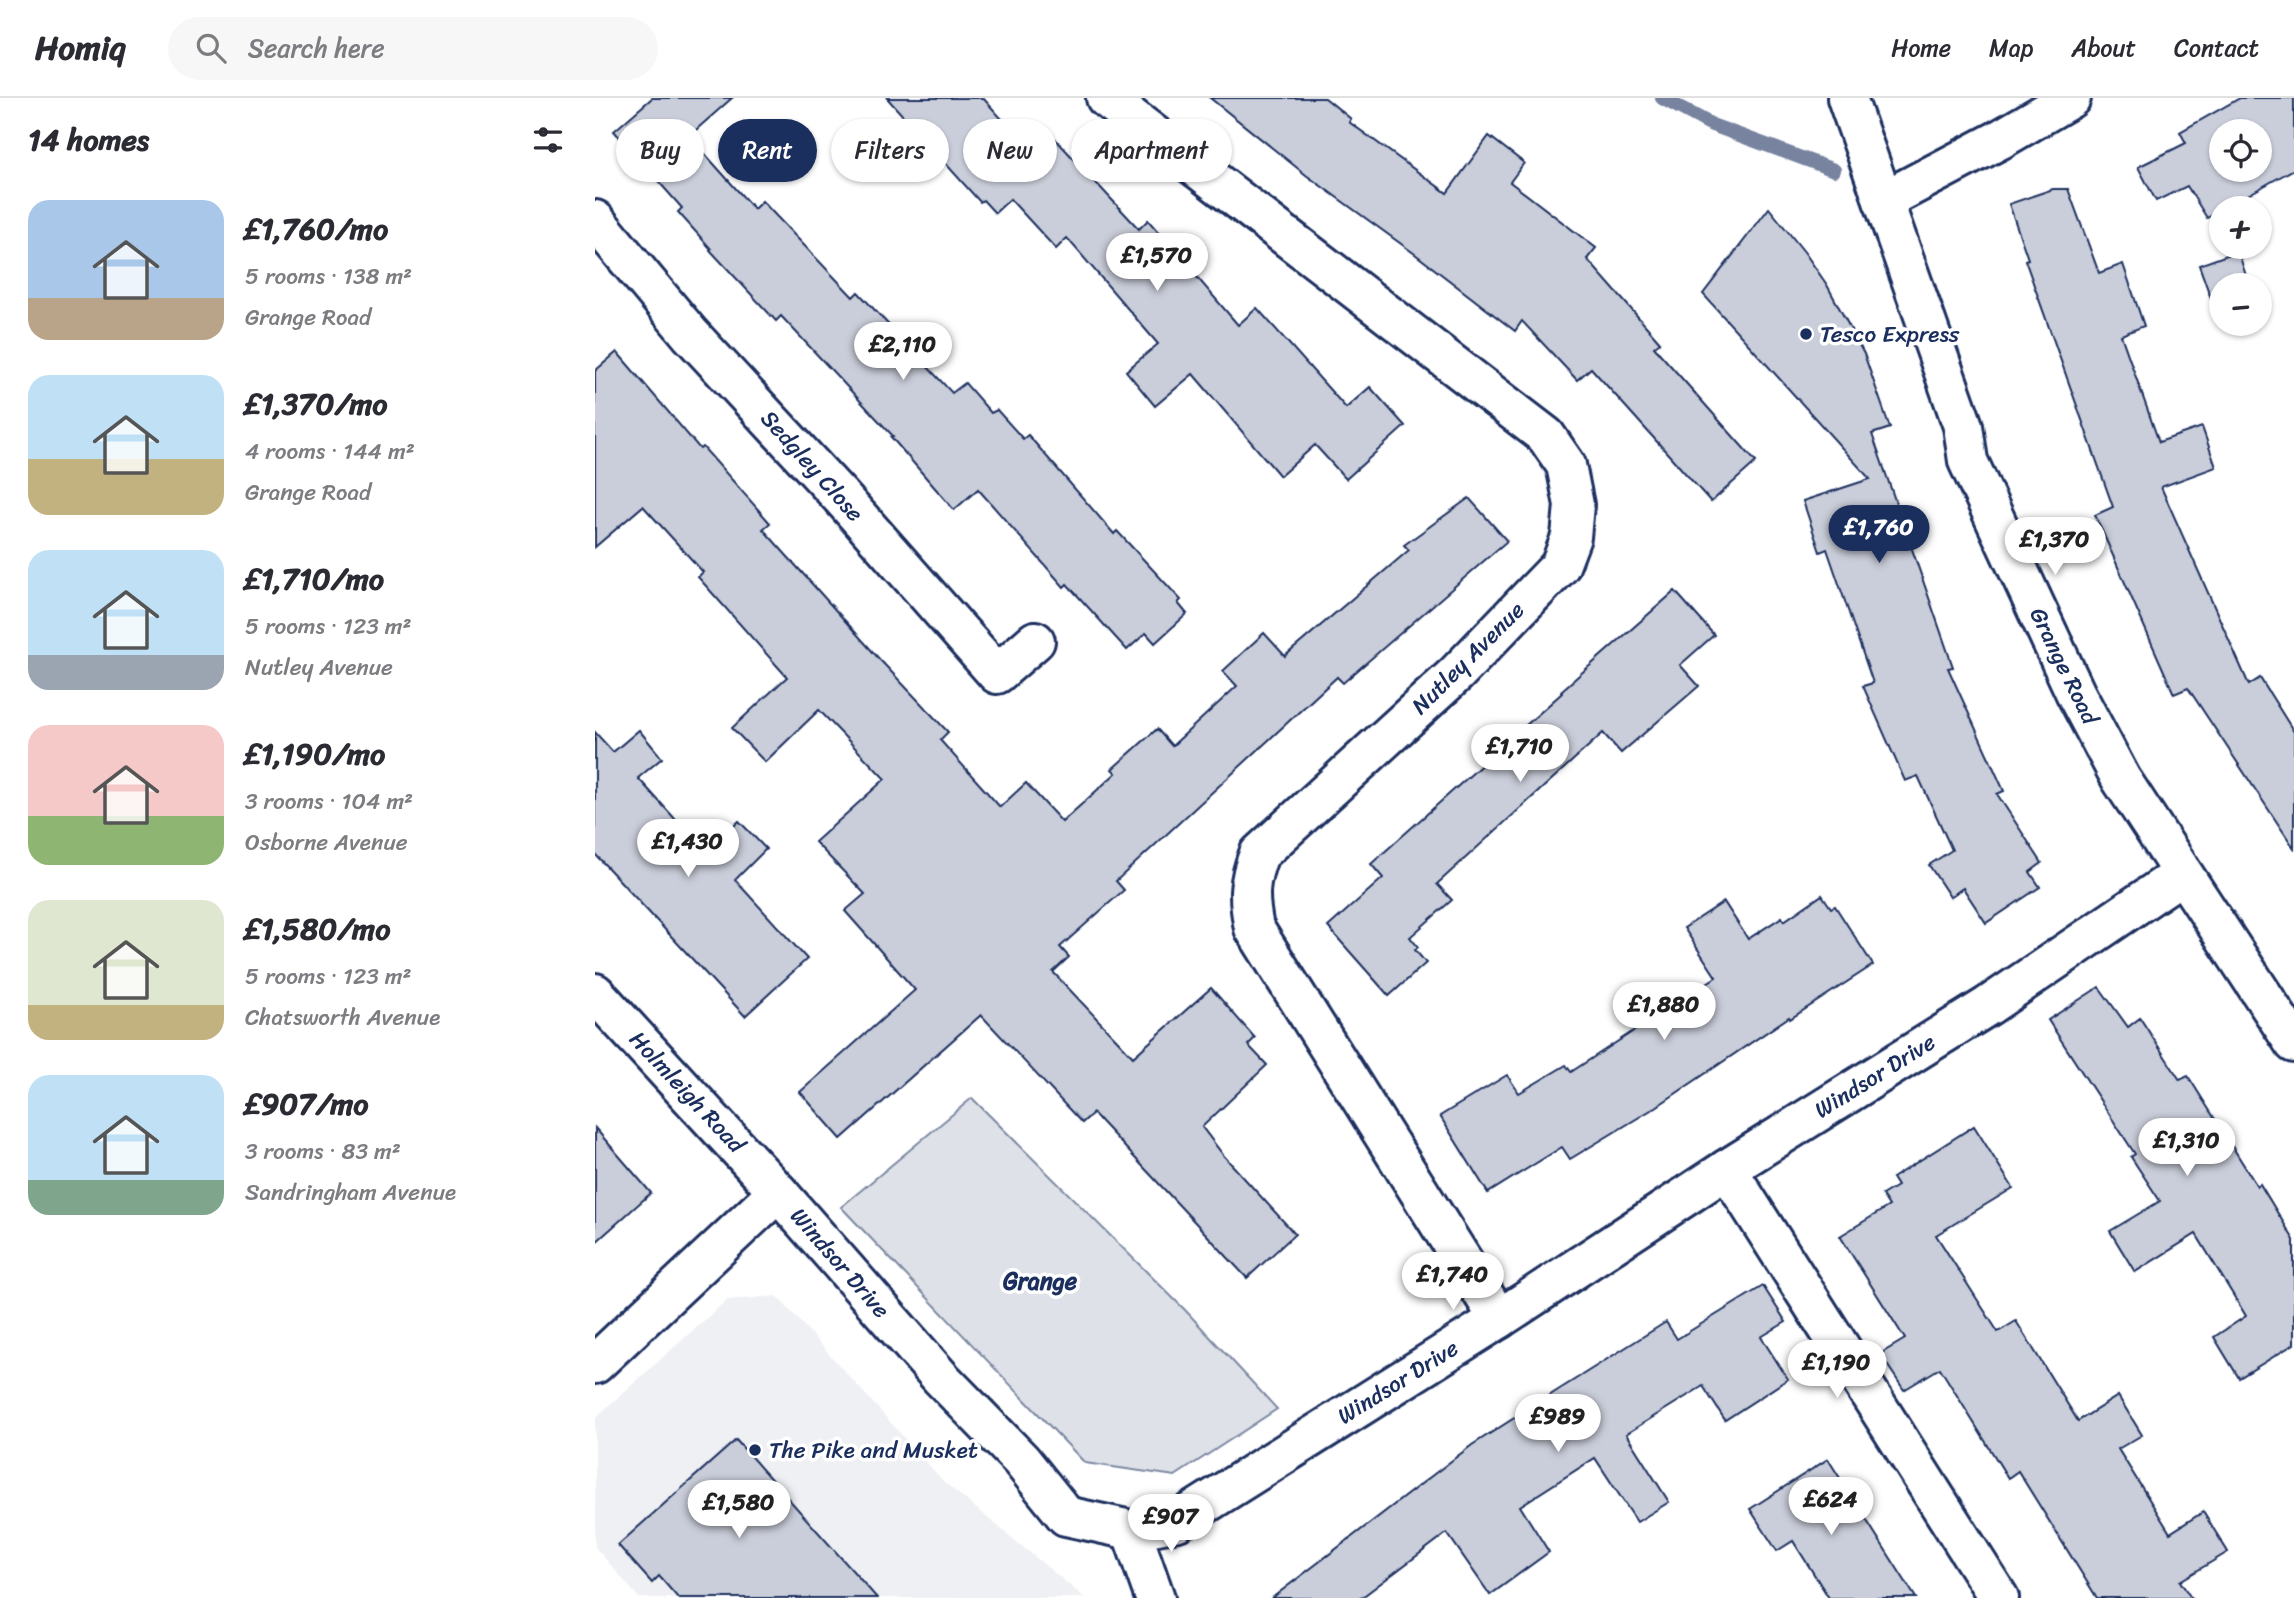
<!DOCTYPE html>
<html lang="en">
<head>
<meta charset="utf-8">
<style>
  body { margin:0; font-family:Sriracha,sans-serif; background:#f7f7f7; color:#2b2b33; height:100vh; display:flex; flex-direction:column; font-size:26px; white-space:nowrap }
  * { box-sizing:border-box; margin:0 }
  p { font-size:23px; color:#7c7c81 }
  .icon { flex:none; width:38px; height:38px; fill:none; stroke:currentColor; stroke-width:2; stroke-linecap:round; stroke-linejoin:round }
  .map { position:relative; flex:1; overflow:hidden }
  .sheet { display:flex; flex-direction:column; background:#fff; width:595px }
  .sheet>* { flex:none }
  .banner { position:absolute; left:21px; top:21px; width:665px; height:63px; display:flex; gap:14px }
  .controls { position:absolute; left:1614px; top:21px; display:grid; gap:14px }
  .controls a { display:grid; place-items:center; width:63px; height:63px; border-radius:50%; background:#fff; box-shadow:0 2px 5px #0004; font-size:35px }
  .price { position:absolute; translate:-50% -60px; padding:0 16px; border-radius:24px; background:#fff; color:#222; font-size:23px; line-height:46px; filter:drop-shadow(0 2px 4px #0008) }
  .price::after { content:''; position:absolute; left:50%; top:42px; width:21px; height:16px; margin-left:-10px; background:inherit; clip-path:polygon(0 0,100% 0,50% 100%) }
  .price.active { background:#1b2f5e; color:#fff }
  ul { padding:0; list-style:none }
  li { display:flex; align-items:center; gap:21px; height:175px; padding:0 28px }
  li span { display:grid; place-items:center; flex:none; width:196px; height:140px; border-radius:21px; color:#555 }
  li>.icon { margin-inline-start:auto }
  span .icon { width:84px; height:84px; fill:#fffc; stroke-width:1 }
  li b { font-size:30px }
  h2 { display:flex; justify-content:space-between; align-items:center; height:84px; padding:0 28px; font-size:30px }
  .tag { padding:0 24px; border-radius:32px; background:#fff; box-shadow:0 2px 5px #0004; font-size:24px; line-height:63px }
  .tag.active { background:#1b2f5e; color:#fff }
  header { display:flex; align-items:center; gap:42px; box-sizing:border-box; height:98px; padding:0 35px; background:#fff; border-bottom:2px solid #e1e1e2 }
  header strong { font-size:33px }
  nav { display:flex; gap:38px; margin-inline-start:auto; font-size:24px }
  .search { width:490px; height:63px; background:#f7f7f7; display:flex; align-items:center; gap:18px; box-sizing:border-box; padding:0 24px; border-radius:38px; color:#7c7c81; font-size:26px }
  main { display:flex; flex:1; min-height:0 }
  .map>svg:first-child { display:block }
</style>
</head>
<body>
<header>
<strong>Homiq</strong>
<div class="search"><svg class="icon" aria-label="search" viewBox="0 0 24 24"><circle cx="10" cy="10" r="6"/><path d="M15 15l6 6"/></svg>Search here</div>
<nav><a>Home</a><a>Map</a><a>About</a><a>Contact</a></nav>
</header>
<main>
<section class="sheet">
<h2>14 homes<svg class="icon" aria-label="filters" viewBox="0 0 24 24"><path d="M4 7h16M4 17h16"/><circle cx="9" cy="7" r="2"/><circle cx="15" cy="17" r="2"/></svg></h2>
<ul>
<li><span style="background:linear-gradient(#a9c7e8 70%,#b9a48a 0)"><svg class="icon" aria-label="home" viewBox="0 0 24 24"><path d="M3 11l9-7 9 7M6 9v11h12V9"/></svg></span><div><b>£1,760/mo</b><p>5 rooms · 138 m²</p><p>Grange Road</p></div></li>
<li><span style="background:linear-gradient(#bfe0f5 60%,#c2b280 0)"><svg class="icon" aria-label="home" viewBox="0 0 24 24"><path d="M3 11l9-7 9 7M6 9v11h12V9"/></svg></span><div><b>£1,370/mo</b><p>4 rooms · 144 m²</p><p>Grange Road</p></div></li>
<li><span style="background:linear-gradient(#bfe0f5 75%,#9aa5b1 0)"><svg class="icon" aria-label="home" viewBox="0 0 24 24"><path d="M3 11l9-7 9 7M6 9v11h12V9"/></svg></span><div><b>£1,710/mo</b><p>5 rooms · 123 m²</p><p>Nutley Avenue</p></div></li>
<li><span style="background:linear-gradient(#f6c9c9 65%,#8fb573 0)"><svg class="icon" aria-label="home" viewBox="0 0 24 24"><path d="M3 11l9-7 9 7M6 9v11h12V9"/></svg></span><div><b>£1,190/mo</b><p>3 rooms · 104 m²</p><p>Osborne Avenue</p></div></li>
<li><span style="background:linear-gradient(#dfe7d0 75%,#c2b280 0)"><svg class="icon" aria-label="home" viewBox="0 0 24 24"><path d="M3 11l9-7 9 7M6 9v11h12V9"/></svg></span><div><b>£1,580/mo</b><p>5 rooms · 123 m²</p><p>Chatsworth Avenue</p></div></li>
<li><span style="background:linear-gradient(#bfe0f5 75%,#7fa58c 0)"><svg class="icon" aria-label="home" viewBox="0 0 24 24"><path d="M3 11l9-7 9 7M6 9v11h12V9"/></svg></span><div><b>£907/mo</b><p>3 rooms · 83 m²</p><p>Sandringham Avenue</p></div></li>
</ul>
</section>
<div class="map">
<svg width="1699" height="1500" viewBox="0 0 1699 1500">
  <rect width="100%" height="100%" fill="#fff"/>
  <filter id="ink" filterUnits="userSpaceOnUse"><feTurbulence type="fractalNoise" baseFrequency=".0143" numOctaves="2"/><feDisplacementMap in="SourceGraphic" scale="14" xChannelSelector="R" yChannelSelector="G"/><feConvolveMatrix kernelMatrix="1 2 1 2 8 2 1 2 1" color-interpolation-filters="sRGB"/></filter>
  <g filter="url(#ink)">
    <!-- built -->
    <path fill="#eff0f4" d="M182 1198 349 1384 490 1500H44L0 1449V1320L132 1202Z"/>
    <!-- green -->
    <path fill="#dee1e7" stroke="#7c88a2" stroke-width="2" d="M377 1000 591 1213 682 1311 580 1378 490 1365 246 1109Z"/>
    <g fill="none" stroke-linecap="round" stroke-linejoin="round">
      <!-- stream -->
      <path stroke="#77839f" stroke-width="14" d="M1067 0 1117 27 1239 72"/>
    </g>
    <!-- building -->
    <g fill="#caceda" stroke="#1b2f5e" stroke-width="2" fill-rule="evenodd">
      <path d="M57 0H137L94 38 159 111 167 103 258 199 263 194 357 295 370 285 396 315 402 312 428 341 433 337 519 436 522 433 586 502 583 505 592 516 560 545 551 535 532 552 472 486 469 489 383 391 359 412 296 339 298 338 186 218 181 223 115 152 116 151 83 114 87 110 19 33Z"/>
      <path d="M292 0H388L433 50 452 32 544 131 553 122 643 227 662 210 751 310 775 289 810 328 751 381 720 347 685 378 598 276 560 308 531 273 563 246 472 140 461 151 415 101 400 115 388 102 385 104Z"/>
      <path d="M615 0H730L756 21 754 24 852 95 894 38 929 65 915 84 1001 150 992 161 1065 244 1059 249 1161 364 1116 404 996 270 982 282 927 223 920 233 820 156 711 77Z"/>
      <path d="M1645 0H1699V71L1612 120 1592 88 1561 103 1543 69 1591 45 1585 34ZM1626 33H1664V72H1626Z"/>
      <path d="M1458 91H1473L1504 175 1528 166 1549 228 1526 237 1564 344 1607 329 1621 369 1566 389 1654 587 1665 580 1699 634V750L1593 590 1579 596 1500 417 1518 409 1430 162 1433 161 1414 106Z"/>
      <path d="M1174 110 1210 155 1232 187 1269 256 1295 330 1277 336 1358 569 1353 570 1409 693 1402 696 1447 765 1435 774 1445 789 1391 825 1368 790 1355 799 1334 767 1357 752 1323 678 1310 683 1268 588 1278 585 1232 451 1225 454 1208 403 1275 381 1108 196Z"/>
      <path d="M1643 153 1654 187H1626V215L1622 217 1604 167Z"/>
      <path d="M22 254 105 351 108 349 175 425 168 431 286 563 353 634 345 642 405 709 431 685 467 724 521 675 517 671 562 631 577 648 642 588 628 573 669 535 690 558 814 452 809 447 874 400 912 443 748 585 742 579 521 783 529 792 465 849 474 859 458 874 538 959 616 890 660 940 653 947 672 967 607 1029 629 1058 700 1136 652 1180 498 1015 487 1025 386 917 246 1041 205 994 320 892 250 813 270 796 220 744 290 681 224 612 170 664 137 630 192 579 103 479 108 474 48 408 0 449V273Z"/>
      <path d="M1080 493 1119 537 1085 567 1104 588 1026 655 1008 635 842 786 857 802 815 839 823 849 820 852 831 865 794 898 733 829 788 780 776 766 967 595 966 593Z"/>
      <path d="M44 632 67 660 43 680 111 755 144 723 171 751 140 782 212 861 150 918 0 756V634L18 654Z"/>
      <path d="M1227 797 1236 810 1240 808 1278 867 1195 921 1194 919 1061 1009 975 1061 967 1049 893 1095 845 1018 912 977 924 995 971 967 976 974 1121 879 1089 830 1129 804 1153 841 1187 819 1189 823Z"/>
      <path d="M1504 889 1533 929 1545 920 1585 982 1593 978 1662 1088 1665 1086 1699 1142V1246L1644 1280 1619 1239 1651 1218 1601 1136 1540 1174 1515 1133 1565 1103 1536 1059 1540 1056 1453 922Z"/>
      <path d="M1379 1028 1418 1090 1341 1137 1403 1234 1421 1223 1483 1323 1523 1298 1547 1337 1523 1351 1575 1435 1608 1414 1633 1454 1585 1483 1596 1500H1502L1423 1373 1413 1380 1345 1270 1309 1292 1285 1256 1310 1241 1245 1138 1294 1108 1287 1097 1302 1088 1297 1080Z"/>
      <path d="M0 1030 56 1095 0 1145Z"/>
      <path d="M1168 1188 1191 1224 1166 1239 1193 1281 1130 1322 1108 1288 1031 1336 1074 1404 1042 1424 1000 1360 925 1408 954 1454 895 1497 852 1435 766 1500H677L877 1347 960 1294 1071 1224 1082 1241Z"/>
      <path d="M141 1342 282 1500H83L64 1478 57 1485 23 1447Z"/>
      <path d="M1233 1361 1260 1404 1321 1500H1234L1198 1443 1182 1453 1155 1411Z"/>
    </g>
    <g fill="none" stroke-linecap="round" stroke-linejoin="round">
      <defs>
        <g id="street">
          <path d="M511 0 951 338 971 367 979 407 976 439 965 468 861 576 664 756C653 784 653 800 659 830L904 1221"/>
          <path d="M1252 0 1368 328 1373 363 1481 596 1526 681 1699 945"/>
          <path d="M1288 103 1404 42 1476 0"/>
          <path d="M0 122 95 236 246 399 402 576 440 543"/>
          <path d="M0 895 183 1094 346 1280 426 1362 471 1418 536 1432 583 1423 904 1221 1132 1071 1393 908 1587 776"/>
          <path d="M1132 1071 1404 1500"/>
          <path d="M0 1266 183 1094"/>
          <path d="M536 1432 560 1500"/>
        </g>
      </defs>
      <!-- street casing -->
      <use href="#street" stroke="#1b2f5e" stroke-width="44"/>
      <!-- street -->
      <use href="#street" stroke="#fff" stroke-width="38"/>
    </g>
  </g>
  <!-- markers -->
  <g fill="#1b2f5e" stroke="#fff" stroke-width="2.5">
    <circle cx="1211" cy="236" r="7"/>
    <circle cx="160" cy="1352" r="7"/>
  </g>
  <g text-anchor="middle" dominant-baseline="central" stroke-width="7" stroke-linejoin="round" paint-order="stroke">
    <!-- poi labels -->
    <g font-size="23" fill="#1b2f5e" stroke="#fff" text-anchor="start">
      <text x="1225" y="236">Tesco Express</text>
      <text x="174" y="1352">The Pike and Musket</text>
    </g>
    <!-- street labels -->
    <g font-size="23" fill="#1b2f5e" stroke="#fff">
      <text transform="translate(217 368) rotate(48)">Sedgley Close</text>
      <text transform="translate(873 560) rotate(-45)">Nutley Avenue</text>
      <text transform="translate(1469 568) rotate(64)">Grange Road</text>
      <text transform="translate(1280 978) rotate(-32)">Windsor Drive</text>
      <text transform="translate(92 994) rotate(47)">Holmleigh Road</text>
      <text transform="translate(245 1165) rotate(49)">Windsor Drive</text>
      <text transform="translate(803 1284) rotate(-32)">Windsor Drive</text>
    </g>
    <!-- neighbourhood labels -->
    <g font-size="24" font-weight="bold" fill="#1b2f5e" stroke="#fff">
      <text x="445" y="1183">Grange</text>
    </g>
  </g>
</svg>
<div class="controls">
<a><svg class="icon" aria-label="locate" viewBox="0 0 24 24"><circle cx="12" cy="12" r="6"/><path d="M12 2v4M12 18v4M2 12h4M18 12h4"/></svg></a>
<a>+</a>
<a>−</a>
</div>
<b class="price" style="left:562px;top:195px">£1,570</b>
<b class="price" style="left:308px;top:284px">£2,110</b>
<b class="price active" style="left:1284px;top:467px">£1,760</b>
<b class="price" style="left:1460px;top:479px">£1,370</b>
<b class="price" style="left:925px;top:686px">£1,710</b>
<b class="price" style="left:93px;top:781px">£1,430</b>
<b class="price" style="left:1069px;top:944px">£1,880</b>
<b class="price" style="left:1592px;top:1080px">£1,310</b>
<b class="price" style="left:858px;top:1214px">£1,740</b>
<b class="price" style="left:1242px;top:1302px">£1,190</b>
<b class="price" style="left:963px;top:1356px">£989</b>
<b class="price" style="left:1236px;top:1439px">£624</b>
<b class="price" style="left:144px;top:1442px">£1,580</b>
<b class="price" style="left:576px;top:1456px">£907</b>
<div class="banner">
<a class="tag">Buy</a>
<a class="tag active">Rent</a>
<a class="tag">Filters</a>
<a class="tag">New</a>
<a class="tag">Apartment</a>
</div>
</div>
</main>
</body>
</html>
